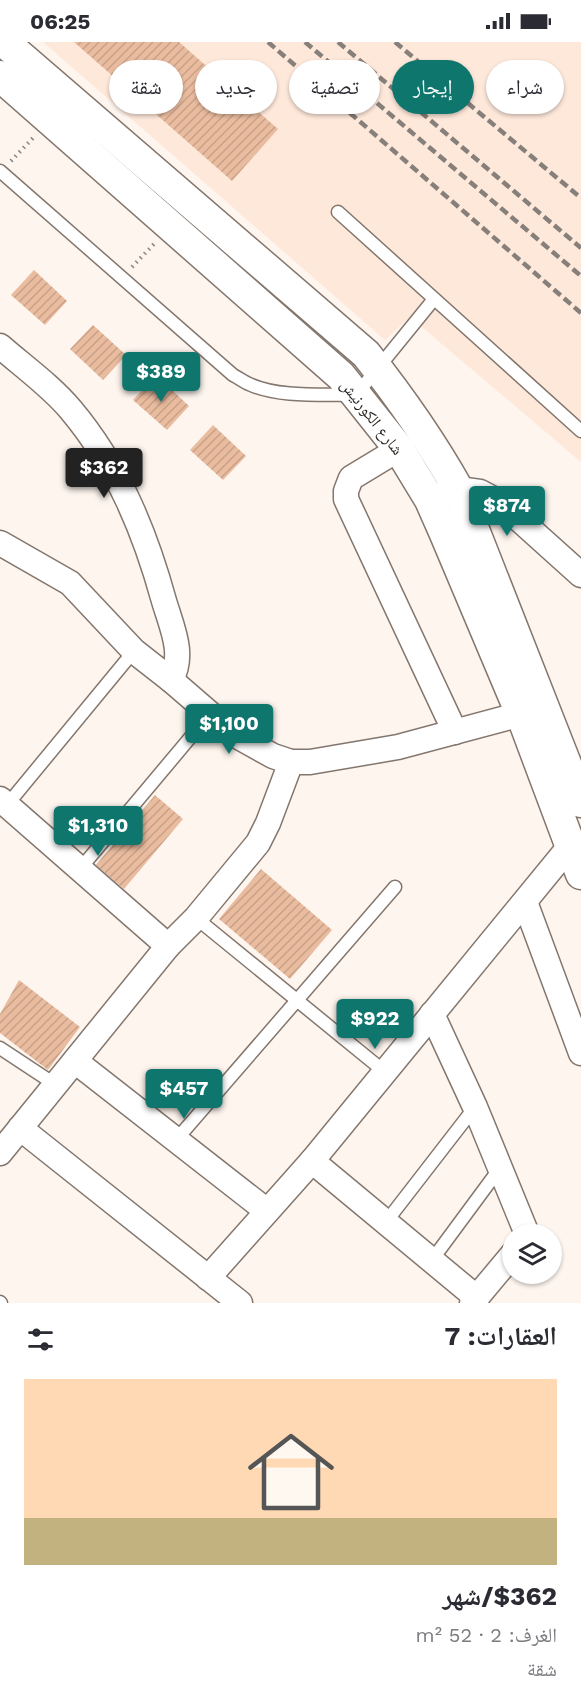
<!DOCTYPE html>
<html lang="ar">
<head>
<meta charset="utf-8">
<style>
  body { margin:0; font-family:"Work Sans","Noto Naskh Arabic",sans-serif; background:#f7f7f7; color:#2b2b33; direction:rtl; height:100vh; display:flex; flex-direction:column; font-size:22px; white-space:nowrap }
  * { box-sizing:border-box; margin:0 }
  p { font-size:20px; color:#7c7c81 }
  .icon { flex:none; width:33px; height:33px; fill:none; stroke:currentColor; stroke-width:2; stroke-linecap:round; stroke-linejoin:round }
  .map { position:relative; height:1261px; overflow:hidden; direction:ltr }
  .panel { display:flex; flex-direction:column; background:#fff; flex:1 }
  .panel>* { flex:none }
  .banner { position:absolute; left:18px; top:18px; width:546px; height:54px; direction:rtl; display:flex; gap:12px }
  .buttons { position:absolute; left:502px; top:1182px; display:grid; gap:12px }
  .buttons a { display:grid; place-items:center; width:60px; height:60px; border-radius:50%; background:#fff; box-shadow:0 2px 4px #0004; font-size:30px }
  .price { position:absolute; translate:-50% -51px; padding:0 14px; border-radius:6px; background:#0f766e; color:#fff; font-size:20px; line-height:39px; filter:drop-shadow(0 2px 3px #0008) }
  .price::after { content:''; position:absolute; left:50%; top:36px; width:18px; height:14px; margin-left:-9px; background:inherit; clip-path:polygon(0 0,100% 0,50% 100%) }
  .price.selected { background:#222; color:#fff }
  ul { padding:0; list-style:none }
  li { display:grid; align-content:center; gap:12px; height:318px; padding:0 24px }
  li+li { border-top:2px solid #e1e1e2 }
  li span { display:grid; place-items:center; height:186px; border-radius:0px; color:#555 }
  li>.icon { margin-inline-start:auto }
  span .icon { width:108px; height:108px; fill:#fffc; stroke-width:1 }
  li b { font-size:26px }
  h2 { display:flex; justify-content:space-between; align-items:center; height:72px; padding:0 24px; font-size:26px }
  .pill { padding:0 21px; border-radius:27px; background:#fff; box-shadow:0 2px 4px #0004; font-size:21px; line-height:54px }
  .pill.selected { background:#0f766e; color:#fff }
  .status { display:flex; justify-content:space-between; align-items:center; height:42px; padding:0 30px; background:#fff; direction:ltr }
  .status svg { height:16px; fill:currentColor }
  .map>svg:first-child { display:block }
</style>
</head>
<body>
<div class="status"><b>06:25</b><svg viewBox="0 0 49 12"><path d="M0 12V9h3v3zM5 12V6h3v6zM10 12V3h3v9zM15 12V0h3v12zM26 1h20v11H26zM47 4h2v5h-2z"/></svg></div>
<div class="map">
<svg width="581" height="1261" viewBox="0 0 581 1261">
  <defs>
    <pattern id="building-hatch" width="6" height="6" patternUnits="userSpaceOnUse" patternTransform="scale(1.5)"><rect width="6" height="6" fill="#eabc9f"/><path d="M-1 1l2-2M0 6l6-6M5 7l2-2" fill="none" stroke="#c9a188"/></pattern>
  </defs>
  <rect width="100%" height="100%" fill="#fef5ef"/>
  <!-- built -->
  <path fill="#fee8da" d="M43 0H581V420L410 275 385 298Z"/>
  <!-- building -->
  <g fill="url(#building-hatch)">
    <path d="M74 0H179L278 87 232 139Z"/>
    <path d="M34 228 67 259 45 283 11 253Z"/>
    <path d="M93 283 126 313 103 338 70 307Z"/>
    <path d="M156 333 189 364 167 388 133 358Z"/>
    <path d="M213 383 246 414 223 438 190 408Z"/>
    <path d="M155 753 183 777 124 847 96 823Z"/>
    <path d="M261 827 332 888 290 937 219 877Z"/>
    <path d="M19 938 80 985 48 1028 0 991V972Z"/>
  </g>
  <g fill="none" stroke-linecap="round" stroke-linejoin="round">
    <defs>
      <g id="service">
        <path d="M0 129 233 333C239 336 244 340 249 342 279 356 324 352 356 353L434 257"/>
        <path d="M338 170 581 389"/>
        <path d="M7 763 134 609"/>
        <path d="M80 827 210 672"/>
        <path d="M196 876 385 1030"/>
        <path d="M0 1006 56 1043"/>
        <path d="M176 1098 395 845"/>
        <path d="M386 1180 475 1065"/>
        <path d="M432 1218 500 1126"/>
        <path d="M0 1260 1 1261"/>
      </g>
      <g id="minor">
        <path d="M0 304C24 325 51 344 71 368 118 424 145 490 164 559 172 586 185 612 171 638"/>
        <path d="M399 407 351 436 346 449V457L455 690"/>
        <path d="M443 452 458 447 480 450 501 461 581 533"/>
        <path d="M0 501 70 541 134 609 171 638 223 683 237 694 273 714 291 720H310L398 705 521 672"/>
        <path d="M0 757 168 904"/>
        <path d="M525 860 581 1011"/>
        <path d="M432 972 475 1065 527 1192"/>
        <path d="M75 1019 267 1169"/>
        <path d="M20 1086 240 1261"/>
        <path d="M0 1111 168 904 196 876 258 801 268 781 291 720"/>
        <path d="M312 1119 477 1256"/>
        <path d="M208 1236 312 1119 570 804"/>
        <path d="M472 1261 513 1212"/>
      </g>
      <g id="tertiary">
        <path d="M4 0 366 312C400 355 431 399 458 447L581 760"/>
        <path d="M0 34 341 334 399 407 430 458 445 492 521 672 581 832"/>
      </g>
    </defs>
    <!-- service casing -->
    <use href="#service" stroke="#83766d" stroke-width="15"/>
    <!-- minor casing -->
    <use href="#minor" stroke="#83766d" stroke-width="27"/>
    <!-- tertiary casing -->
    <use href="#tertiary" stroke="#83766d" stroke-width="33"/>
    <!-- path -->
    <g stroke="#8b847f" stroke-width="4" stroke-dasharray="1.5 4.5" stroke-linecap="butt">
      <path d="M11 119 33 96"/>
      <path d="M132 225 154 202"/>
    </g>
    <!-- service -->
    <use href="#service" stroke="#fff" stroke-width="12"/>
    <!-- minor -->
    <use href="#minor" stroke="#fff" stroke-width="24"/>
    <!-- tertiary -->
    <use href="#tertiary" stroke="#fff" stroke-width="30"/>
    <!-- rail -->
    <g stroke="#867f7a" stroke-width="4.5" stroke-dasharray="9 4.5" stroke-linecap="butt">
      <path d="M268 0 581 271"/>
      <path d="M305 0 581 234"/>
      <path d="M338 0 581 206"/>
      <path d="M395 0 581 156"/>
    </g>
  </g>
  <g text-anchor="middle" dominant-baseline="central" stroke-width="4.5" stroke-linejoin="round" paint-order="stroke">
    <!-- street labels -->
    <g font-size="16" fill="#241f1b" stroke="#fff">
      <text transform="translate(372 375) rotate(52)">شارع الكورنيش</text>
    </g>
  </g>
</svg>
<div class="buttons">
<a><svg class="icon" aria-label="layers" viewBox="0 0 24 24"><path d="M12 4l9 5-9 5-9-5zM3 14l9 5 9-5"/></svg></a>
</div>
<b class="price" style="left:161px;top:361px">$389</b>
<b class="price selected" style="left:104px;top:457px">$362</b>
<b class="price" style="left:507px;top:495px">$874</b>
<b class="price" style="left:229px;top:713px">$1,100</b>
<b class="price" style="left:98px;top:815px">$1,310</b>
<b class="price" style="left:375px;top:1008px">$922</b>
<b class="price" style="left:184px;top:1078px">$457</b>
<div class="banner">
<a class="pill">شراء</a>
<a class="pill selected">إيجار</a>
<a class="pill">تصفية</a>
<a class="pill">جديد</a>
<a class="pill">شقة</a>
</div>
</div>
<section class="panel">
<h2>العقارات: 7<svg class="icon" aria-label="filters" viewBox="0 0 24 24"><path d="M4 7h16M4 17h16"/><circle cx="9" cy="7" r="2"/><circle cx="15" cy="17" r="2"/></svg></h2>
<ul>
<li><span style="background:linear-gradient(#ffd9b3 75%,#c2b280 0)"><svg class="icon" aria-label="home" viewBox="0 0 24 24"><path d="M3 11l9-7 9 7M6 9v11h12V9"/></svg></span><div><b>$362/شهر</b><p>الغرف: 2 · 52 m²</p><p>شقة</p></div></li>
</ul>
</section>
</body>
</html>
